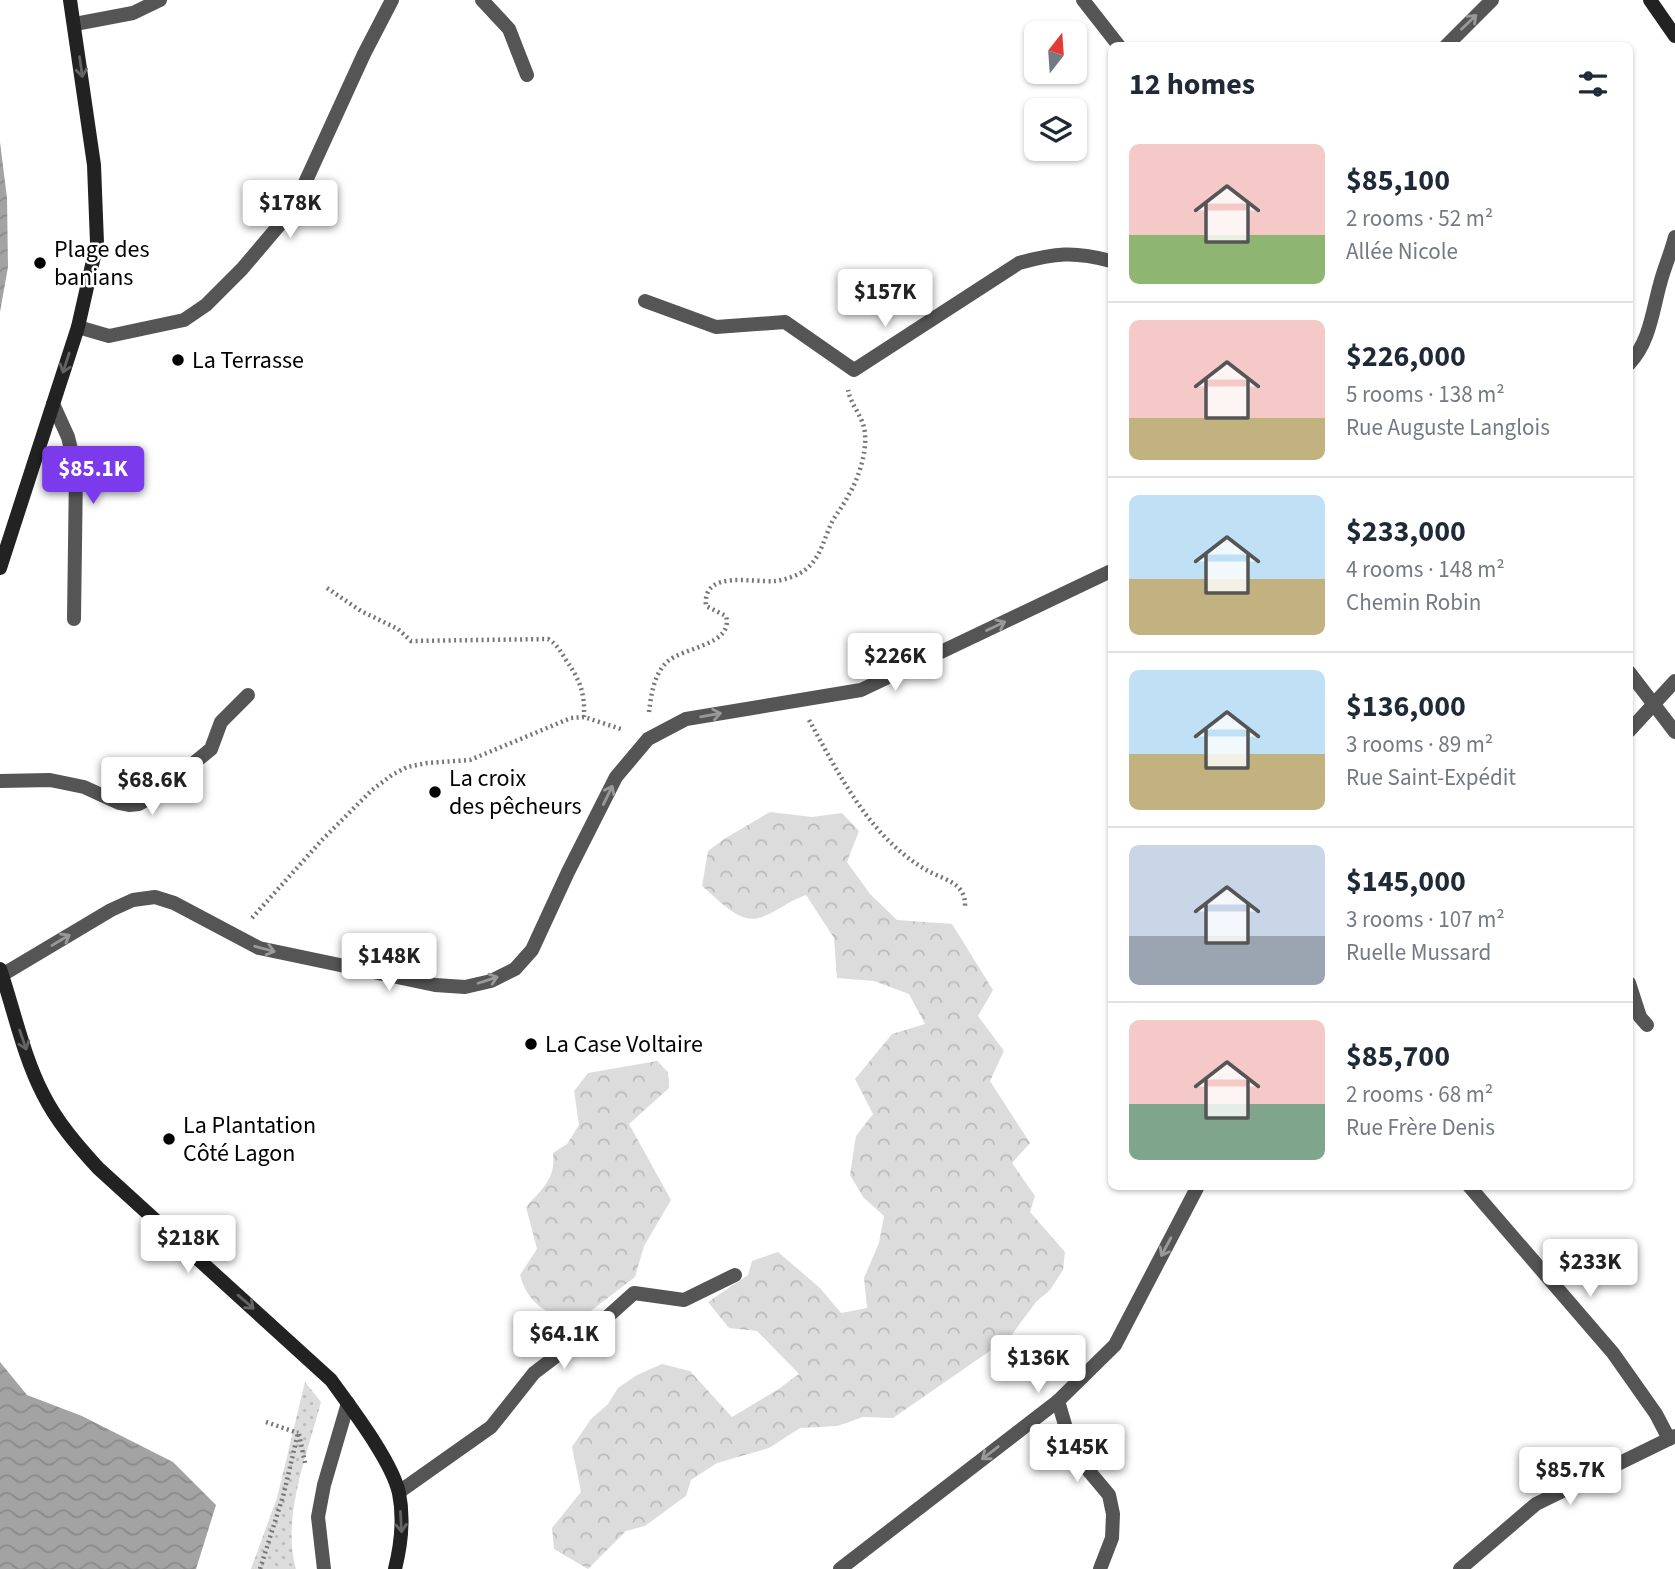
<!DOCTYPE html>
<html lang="en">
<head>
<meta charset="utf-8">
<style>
  body { margin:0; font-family:"Source Sans 3",sans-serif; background:#f6f6f7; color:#1f2937; height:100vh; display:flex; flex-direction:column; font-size:26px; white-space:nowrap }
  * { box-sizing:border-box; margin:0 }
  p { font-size:23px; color:#747a83 }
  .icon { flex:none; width:38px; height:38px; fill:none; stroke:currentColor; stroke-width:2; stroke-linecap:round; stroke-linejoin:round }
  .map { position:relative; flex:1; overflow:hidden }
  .details { position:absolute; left:1108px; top:42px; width:525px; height:1148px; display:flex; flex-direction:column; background:#fff; border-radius:10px; box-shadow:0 2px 5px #0004 }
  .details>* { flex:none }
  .needle { width:46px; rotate:17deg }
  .tools { position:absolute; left:1024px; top:21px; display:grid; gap:14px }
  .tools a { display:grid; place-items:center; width:63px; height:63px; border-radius:10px; background:#fff; box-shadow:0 2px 5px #0004; font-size:35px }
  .price { position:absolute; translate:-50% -60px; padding:0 16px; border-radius:7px; background:#fff; color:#222; font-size:23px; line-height:46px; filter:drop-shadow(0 2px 4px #0008) }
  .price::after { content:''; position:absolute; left:50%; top:42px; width:21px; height:16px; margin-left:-10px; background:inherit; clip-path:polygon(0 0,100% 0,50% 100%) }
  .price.current { background:#7c3aed; color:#fff }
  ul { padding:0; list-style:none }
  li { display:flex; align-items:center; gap:21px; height:175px; padding:0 21px }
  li+li { border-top:2px solid #e0e1e3 }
  li span { display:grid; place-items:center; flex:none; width:196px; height:140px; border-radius:10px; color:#555 }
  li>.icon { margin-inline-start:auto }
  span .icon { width:84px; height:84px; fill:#fffc; stroke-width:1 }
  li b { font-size:30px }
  h2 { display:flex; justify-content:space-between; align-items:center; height:84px; padding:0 21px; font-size:30px }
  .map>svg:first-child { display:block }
</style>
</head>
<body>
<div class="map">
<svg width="1675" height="1569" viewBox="0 0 1675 1569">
  <defs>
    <pattern id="grass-dots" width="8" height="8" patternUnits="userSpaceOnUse" patternTransform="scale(1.75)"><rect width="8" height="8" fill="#dcdcdc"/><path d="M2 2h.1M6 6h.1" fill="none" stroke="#bbb" stroke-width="1.8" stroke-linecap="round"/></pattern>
    <pattern id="forest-crowns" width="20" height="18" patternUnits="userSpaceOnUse" patternTransform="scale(1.75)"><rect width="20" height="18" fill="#dcdcdc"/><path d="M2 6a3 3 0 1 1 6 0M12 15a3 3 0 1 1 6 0" fill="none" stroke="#bbb"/></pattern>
    <pattern id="water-waves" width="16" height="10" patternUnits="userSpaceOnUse" patternTransform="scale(1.75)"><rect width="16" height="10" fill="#a3a3a3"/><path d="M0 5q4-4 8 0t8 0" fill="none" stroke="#8b8b8b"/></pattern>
  </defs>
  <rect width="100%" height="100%" fill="#fff"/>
  <!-- grass -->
  <path fill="url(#grass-dots)" d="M305 1382 321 1402C308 1452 281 1518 296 1569H251L277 1498Z"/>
  <!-- forest -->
  <g fill="url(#forest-crowns)">
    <path d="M770 812 812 817 842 813 859 831 847 862 870 894 897 920 952 924 993 990 978 1016 1004 1051 990 1081 1030 1143 1012 1163 1035 1196 1030 1212 1065 1252 1063 1270 1050 1290 1036 1302 1010 1337 893 1418 863 1417 837 1426 800 1428 769 1448 717 1463 691 1480 686 1496 668 1509 645 1526 626 1531 588 1569 554 1549 552 1528 581 1492 572 1447 591 1419 608 1404 618 1388 637 1375 662 1364 690 1371 732 1417 777 1390 799 1374 757 1331 729 1328 708 1302 748 1275 752 1261 778 1252 820 1288 841 1313 867 1308 864 1278 879 1243 884 1216 863 1197 850 1175 856 1136 873 1114 855 1079 892 1034 925 1024 909 994 874 981 837 978 834 938 806 895C790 900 778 911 762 917 740 926 718 899 702 886L708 851 724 839Z"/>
    <path d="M657 1061 668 1072 669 1088 629 1124 671 1200 644 1246 635 1277 575 1323C548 1314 528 1305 520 1275L537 1249 526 1207C542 1189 556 1179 553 1153L567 1144 579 1125 574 1091 588 1073Z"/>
  </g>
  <!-- water -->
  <g fill="url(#water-waves)">
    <path d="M0 142 7 198 8 267 0 312Z"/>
    <path d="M0 1362 27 1395 82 1416 173 1462 216 1505 196 1569H0Z"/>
  </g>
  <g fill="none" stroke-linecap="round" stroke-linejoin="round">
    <!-- path -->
    <g stroke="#777" stroke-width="4.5" stroke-dasharray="2 3.5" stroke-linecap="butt">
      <path d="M327 588 361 611 398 629 411 641 548 639C557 644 561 652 566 660 580 680 585 693 584 717"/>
      <path d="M649 712C651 695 654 674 667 662 683 647 734 645 726 616L706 606C702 569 753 583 775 581 785 580 797 576 805 570 820 559 824 539 831 524 836 514 843 506 848 496 858 480 867 453 865 434 864 417 851 406 848 390"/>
      <path d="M809 720C840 776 871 840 930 872 946 880 966 884 965 906"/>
      <path d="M252 918 322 840 372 790 392 775 407 767 427 763 470 760 571 718 584 717 624 730"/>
      <path d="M266 1422 298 1433"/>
      <path d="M299 1434 305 1463"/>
      <path d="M260 1569 284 1493 298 1433"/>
    </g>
    <!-- lane -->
    <g stroke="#555" stroke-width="14">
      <path d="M1629 983 1640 1017 1647 1025"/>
      <path d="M324 1569 318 1517 324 1485 348 1403"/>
    </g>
    <!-- street -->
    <g stroke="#555" stroke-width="14">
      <path d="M482 0 509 29 527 75"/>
      <path d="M1083 0 1119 46"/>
      <path d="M75 24 133 13 160 0"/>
      <path d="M1446 46 1492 0"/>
      <path d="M645 301 716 327 785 322 854 370 1019 263C1055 253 1074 251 1111 261"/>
      <path d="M78 327 109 336 184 320 206 305 242 269 293 209 364 54 392 0"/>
      <path d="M1629 364C1650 341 1652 313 1660 284 1664 268 1671 253 1675 237"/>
      <path d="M53 404 68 437 76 470 74 619"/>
      <path d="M1629 672 1675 732"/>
      <path d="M1629 731 1675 681"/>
      <path d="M0 781 50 780 84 787 119 803 129 805 139 804 155 795 211 749 221 722 248 695"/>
      <path d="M2 975 111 910 133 900 155 897 174 903 259 948 435 985 465 987 491 981 515 969 532 950 568 872 616 777 648 739 686 719 861 690 1111 571"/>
      <path d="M1469 1186 1613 1353 1656 1414 1669 1439"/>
      <path d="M1058 1401 1073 1452 1109 1495 1113 1514 1112 1538 1100 1569"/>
      <path d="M399 1492 491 1427 534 1373 605 1319 634 1293 684 1300 735 1275"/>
      <path d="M840 1569 1058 1401 1115 1345 1198 1186"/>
      <path d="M1460 1569 1536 1504 1675 1436"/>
    </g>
    <!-- secondary -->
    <g stroke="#222" stroke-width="14">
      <path d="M1650 0 1675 36"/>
      <path d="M0 568 78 327 97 243 94 165 70 0"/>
      <path d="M0 969C14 1010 23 1055 43 1094 57 1122 77 1145 98 1168L331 1380C351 1408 392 1461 399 1493 404 1518 401 1545 395 1569"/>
    </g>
  </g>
  <!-- one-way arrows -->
  <defs><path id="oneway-shaft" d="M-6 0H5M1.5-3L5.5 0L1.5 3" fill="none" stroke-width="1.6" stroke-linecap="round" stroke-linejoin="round" transform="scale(1.75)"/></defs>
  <g stroke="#999">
    <use href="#oneway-shaft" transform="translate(1469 22) rotate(-44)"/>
    <use href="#oneway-shaft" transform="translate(996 626) rotate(-25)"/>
    <use href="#oneway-shaft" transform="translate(711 715) rotate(-10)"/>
    <use href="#oneway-shaft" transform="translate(608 795) rotate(-64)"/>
    <use href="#oneway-shaft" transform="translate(61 940) rotate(-31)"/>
    <use href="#oneway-shaft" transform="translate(265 949) rotate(15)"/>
    <use href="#oneway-shaft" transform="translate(488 980) rotate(-18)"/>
    <use href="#oneway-shaft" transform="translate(1166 1247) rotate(118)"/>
    <use href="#oneway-shaft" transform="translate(990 1453) rotate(142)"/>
  </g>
  <g stroke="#646464">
    <use href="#oneway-shaft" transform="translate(81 67) rotate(82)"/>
    <use href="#oneway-shaft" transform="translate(66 363) rotate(108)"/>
    <use href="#oneway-shaft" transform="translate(23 1040) rotate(71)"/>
    <use href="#oneway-shaft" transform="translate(246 1302) rotate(41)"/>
    <use href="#oneway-shaft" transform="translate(401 1522) rotate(87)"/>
  </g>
  <!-- markers -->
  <g fill="#000" stroke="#fff" stroke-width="2.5">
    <circle cx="40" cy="263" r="7"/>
    <circle cx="178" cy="360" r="7"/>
    <circle cx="435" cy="792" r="7"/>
    <circle cx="531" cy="1044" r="7"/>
    <circle cx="169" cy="1139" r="7"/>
  </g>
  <g text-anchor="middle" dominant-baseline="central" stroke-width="5" stroke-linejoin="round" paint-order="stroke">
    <!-- poi labels -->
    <g font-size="24" fill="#000" stroke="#fff" text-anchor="start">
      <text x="54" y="249">Plage des<tspan x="54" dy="28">banians</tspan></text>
      <text x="192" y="360">La Terrasse</text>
      <text x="449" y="778">La croix<tspan x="449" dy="28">des pêcheurs</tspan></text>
      <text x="545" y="1044">La Case Voltaire</text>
      <text x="183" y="1125">La Plantation<tspan x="183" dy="28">Côté Lagon</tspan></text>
    </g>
  </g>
</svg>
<div class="tools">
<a><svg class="needle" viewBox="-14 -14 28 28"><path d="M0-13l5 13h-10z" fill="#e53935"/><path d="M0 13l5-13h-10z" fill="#747a83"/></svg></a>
<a><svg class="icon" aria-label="layers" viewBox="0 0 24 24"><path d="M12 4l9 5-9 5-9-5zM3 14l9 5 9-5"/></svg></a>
</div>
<b class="price" style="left:290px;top:240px">$178K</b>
<b class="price" style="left:885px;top:329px">$157K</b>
<b class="price current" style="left:93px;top:506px">$85.1K</b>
<b class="price" style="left:895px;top:693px">$226K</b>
<b class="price" style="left:152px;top:817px">$68.6K</b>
<b class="price" style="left:389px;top:993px">$148K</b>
<b class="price" style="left:188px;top:1275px">$218K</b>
<b class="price" style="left:1590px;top:1299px">$233K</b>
<b class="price" style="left:564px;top:1371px">$64.1K</b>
<b class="price" style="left:1038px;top:1395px">$136K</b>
<b class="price" style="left:1077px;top:1484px">$145K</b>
<b class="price" style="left:1570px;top:1507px">$85.7K</b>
<section class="details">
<h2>12 homes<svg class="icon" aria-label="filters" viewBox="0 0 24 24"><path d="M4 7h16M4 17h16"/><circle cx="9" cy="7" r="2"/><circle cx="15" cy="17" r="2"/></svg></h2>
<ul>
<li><span style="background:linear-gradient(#f6c9c9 65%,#8fb573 0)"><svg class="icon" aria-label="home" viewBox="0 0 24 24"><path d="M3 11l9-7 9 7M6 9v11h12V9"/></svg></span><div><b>$85,100</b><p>2 rooms · 52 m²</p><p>Allée Nicole</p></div></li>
<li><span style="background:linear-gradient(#f6c9c9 70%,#c2b280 0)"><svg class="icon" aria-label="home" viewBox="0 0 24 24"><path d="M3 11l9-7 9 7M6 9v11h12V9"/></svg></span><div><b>$226,000</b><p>5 rooms · 138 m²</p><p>Rue Auguste Langlois</p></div></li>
<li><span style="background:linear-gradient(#bfe0f5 60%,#c2b280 0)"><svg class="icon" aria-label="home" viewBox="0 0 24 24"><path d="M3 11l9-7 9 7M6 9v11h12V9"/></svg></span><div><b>$233,000</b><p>4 rooms · 148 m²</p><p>Chemin Robin</p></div></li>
<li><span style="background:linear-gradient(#bfe0f5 60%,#c2b280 0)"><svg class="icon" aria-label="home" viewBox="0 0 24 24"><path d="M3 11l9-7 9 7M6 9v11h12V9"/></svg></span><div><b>$136,000</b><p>3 rooms · 89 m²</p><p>Rue Saint-Expédit</p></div></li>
<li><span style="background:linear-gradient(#c9d6e8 65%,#9aa5b1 0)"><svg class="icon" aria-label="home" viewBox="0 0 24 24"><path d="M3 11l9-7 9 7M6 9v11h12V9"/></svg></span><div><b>$145,000</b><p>3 rooms · 107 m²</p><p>Ruelle Mussard</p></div></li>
<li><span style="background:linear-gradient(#f6c9c9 60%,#7fa58c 0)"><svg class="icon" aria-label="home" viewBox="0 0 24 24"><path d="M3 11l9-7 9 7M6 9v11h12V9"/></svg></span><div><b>$85,700</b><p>2 rooms · 68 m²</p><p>Rue Frère Denis</p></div></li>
</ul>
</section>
</div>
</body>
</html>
